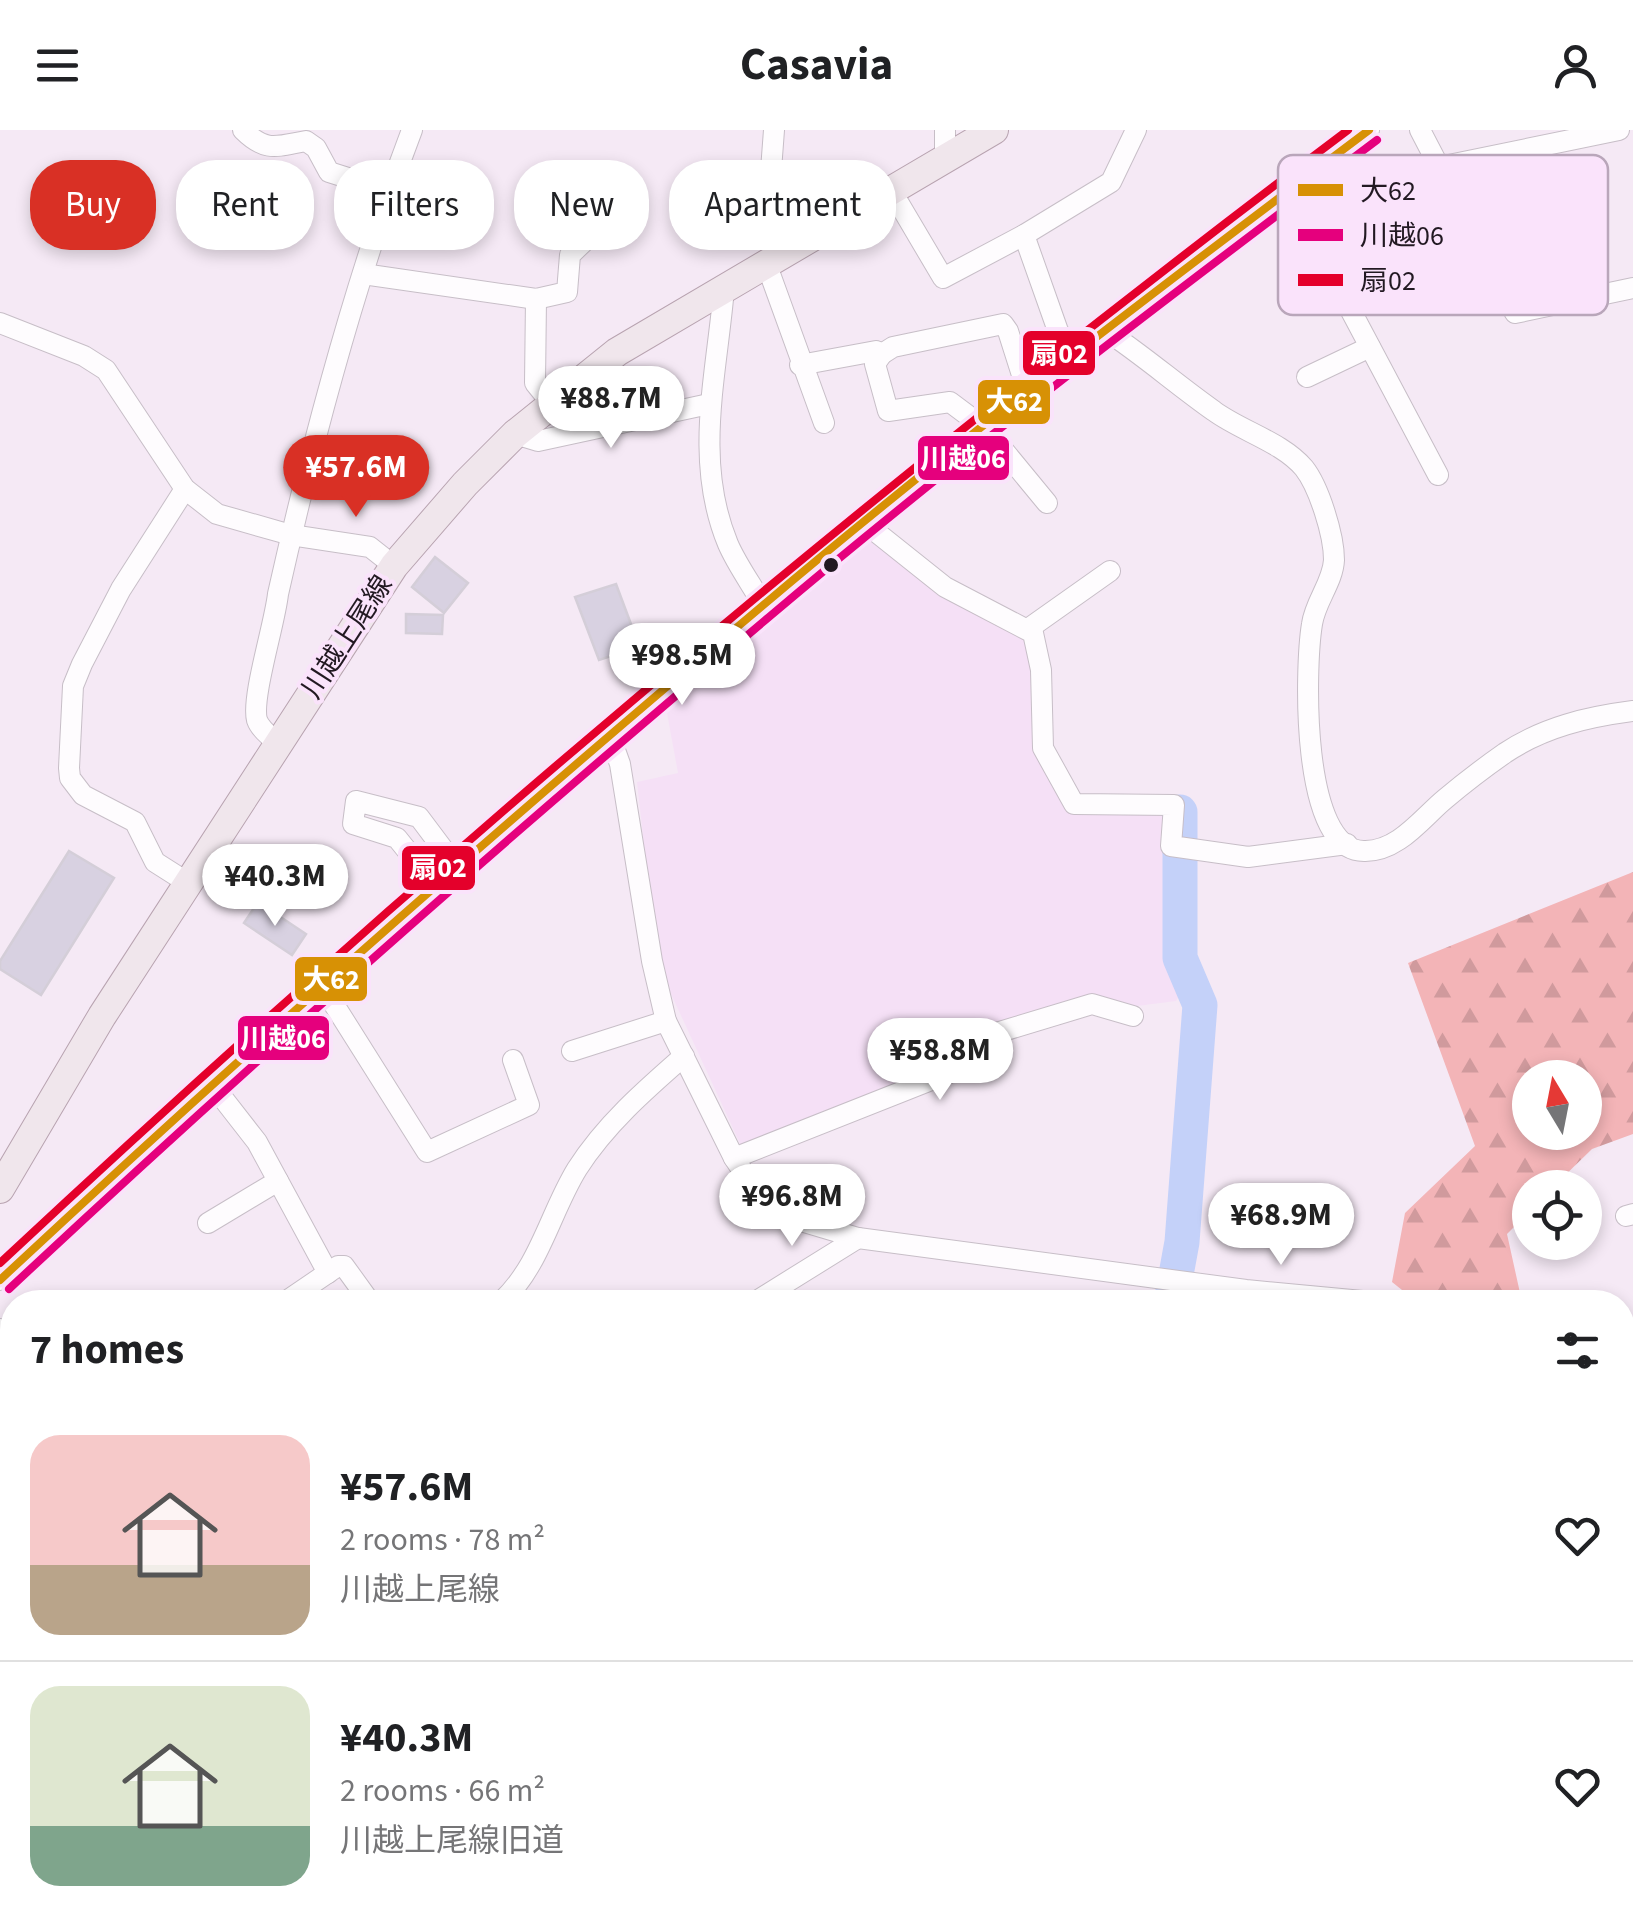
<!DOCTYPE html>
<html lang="en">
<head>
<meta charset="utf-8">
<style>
  body { margin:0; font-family:"Source Sans 3","Noto Sans JP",sans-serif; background:#f6f6f6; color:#202124; height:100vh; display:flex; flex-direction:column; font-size:38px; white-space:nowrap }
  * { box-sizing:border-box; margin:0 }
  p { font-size:32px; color:#757577 }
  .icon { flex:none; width:55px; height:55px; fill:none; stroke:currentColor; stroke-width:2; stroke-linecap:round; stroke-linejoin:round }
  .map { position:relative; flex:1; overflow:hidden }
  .side { position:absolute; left:0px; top:1160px; width:1635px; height:642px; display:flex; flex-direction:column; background:#fff; border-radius:40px 40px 0 0; box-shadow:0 5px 15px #0003 }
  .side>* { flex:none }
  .hud { position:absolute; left:30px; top:30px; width:1000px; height:90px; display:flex; gap:20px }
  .needle { width:65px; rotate:350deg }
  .controls { position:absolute; left:1512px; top:930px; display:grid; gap:20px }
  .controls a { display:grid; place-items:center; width:90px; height:90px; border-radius:50%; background:#fff; box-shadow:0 5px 15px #0003; font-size:50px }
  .price { position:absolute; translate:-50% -85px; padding:0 22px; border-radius:35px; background:#fff; color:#222; font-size:32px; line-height:65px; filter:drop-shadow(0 2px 5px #0008) }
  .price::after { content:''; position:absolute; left:50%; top:60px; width:30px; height:22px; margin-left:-15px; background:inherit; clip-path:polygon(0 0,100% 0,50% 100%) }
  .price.current { background:#d93025; color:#fff }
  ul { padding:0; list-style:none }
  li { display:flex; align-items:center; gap:30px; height:250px; padding:0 30px }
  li+li { border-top:2px solid #e0e0e0 }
  li span { display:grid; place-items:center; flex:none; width:280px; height:200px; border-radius:30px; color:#555 }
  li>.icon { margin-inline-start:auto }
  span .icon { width:120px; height:120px; fill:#fffc; stroke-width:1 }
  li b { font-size:42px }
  h2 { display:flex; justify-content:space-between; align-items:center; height:120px; padding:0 30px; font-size:42px }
  .chip { padding:0 35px; border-radius:40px; background:#fff; box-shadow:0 5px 15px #0003; font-size:35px; line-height:90px }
  .chip.current { background:#d93025; color:#fff }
  header { display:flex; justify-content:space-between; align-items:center; height:130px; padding:0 30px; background:#fff; font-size:45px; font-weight:700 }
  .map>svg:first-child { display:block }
</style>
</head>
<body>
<header><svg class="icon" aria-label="menu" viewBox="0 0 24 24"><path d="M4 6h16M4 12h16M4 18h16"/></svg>Casavia<svg class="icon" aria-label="person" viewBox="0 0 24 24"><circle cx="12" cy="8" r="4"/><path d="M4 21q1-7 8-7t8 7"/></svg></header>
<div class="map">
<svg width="1633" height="1801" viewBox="0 0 1633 1801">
  <defs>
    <pattern id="forest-firs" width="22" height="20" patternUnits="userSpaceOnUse" patternTransform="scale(2.5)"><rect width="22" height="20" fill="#f3b4b7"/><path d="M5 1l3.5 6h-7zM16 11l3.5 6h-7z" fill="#d09a9d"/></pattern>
  </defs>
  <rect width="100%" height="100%" fill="#f5e9f5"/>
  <!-- built -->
  <path fill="#f5e0f6" d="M876 407 1027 510 1033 542 1036 613 1071 680 1165 686 1168 829 1181 863 1176 871 1137 876 1097 868 980 896 963 909 948 936 743 1020 666 853 650 769 637 652 678 643 665 572 864 409Z"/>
  <!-- forest -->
  <path fill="url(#forest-firs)" fill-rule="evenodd" d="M1633 742V1004L1592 1019 1553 1057 1530 1058V1081L1507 1104 1522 1172H1417L1392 1152 1405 1083 1475 1016 1408 833ZM1530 948H1585V1002H1530Z"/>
  <!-- green -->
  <path fill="#f6dde1" d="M991 1790H1277L1290 1801H981Z"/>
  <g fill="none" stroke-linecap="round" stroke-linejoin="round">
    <!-- river -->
    <g stroke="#c4d1f9" stroke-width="35">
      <path d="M1171 1172 1182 1112 1200 875 1180 828V682"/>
      <path d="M822 1801 833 1790"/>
    </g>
  </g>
  <!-- building -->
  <g fill="#d8d1e1" stroke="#d4ced8" stroke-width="2.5">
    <path d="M435 427 468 453 444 483 412 457Z"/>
    <path d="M616 454 640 518 624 525 620 532 611 526 599 530 575 467Z"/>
    <path d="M406 484 443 485 442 504 406 503Z"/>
    <path d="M69 721 114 748 41 865 0 839V831Z"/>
    <path d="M258 772 306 804 292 825 244 793Z"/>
  </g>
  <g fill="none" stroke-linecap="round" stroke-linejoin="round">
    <defs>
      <g id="minor">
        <path d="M243 0C266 23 277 16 306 11L316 18 329 42 389 61"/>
        <path d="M774 0 771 40 792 118"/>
        <path d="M945 0V30"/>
        <path d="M1420 0 1515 183 1633 158"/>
        <path d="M1439 37 1619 0"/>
        <path d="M891 60 943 148 1024 105 1111 52 1136 0"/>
        <path d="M1024 105 1058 201 1073 226"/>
        <path d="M766 133 824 293"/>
        <path d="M363 144 536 169 567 162 570 125 594 102"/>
        <path d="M724 158C717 244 693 330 728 414 737 435 752 455 763 475"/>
        <path d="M536 169 535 253 552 274"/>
        <path d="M0 193 84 226 106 240 185 359 217 384 291 405 370 417 394 436"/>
        <path d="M1105 200C1143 225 1177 255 1214 281 1241 301 1282 312 1304 338 1319 357 1334 405 1334 430 1333 452 1315 472 1312 494 1305 537 1300 721 1364 721 1398 722 1422 688 1445 669 1464 653 1485 637 1505 623 1544 597 1587 587 1633 581"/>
        <path d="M800 235 876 221 882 224"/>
        <path d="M1307 247 1370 217"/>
        <path d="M1028 264 1008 201 1003 194 893 217 882 224 875 234 888 281 950 272 986 299 1047 373"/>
        <path d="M515 304 538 311 709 274"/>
        <path d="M1438 345 1342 164 1467 92"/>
        <path d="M185 359 121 459 82 534 73 556 69 638 70 648 83 665 135 692 155 732 188 753"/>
        <path d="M866 394 945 457 1033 503 1041 540 1043 618 1074 674 1174 675 1171 716 1248 727 1347 714"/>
        <path d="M1028 499 1110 441"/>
        <path d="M610 606 620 634 652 831 666 891 734 1028 764 1073 804 1092 858 1108 1246 1160 1373 1172"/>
        <path d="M278 614C271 607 260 599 257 590 251 568 275 493 278 464 313 308 355 150 412 0"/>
        <path d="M437 758 397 708 353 694 356 671 419 687 458 739"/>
        <path d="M323 857 427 1022 529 975 513 930"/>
        <path d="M572 921 666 891"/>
        <path d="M211 953 257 1012 328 1143"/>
        <path d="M734 1028 954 941 973 910 1092 874 1133 886"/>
        <path d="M1626 1086 1633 1084"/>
        <path d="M208 1093 278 1051"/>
        <path d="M0 1150 211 953 763 475 1135 176 1369 0"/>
        <path d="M285 1172 338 1136H344L370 1172"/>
        <path d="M501 1172C540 1136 550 1083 577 1039 605 995 645 960 684 926"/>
        <path d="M755 1172 858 1108"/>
        <path d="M0 1199 12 1201"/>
        <path d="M0 1298 12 1304"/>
        <path d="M0 1446 5 1433 12 1434"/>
        <path d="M1622 1467 1633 1468"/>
        <path d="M1622 1497 1633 1514"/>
        <path d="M0 1542 12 1544"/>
        <path d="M0 1597 12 1637"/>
        <path d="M1622 1743 1633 1744"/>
        <path d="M460 1790 461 1801"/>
        <path d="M74 1801 85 1790"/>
      </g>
      <path id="major" d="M0 1059 102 886 394 436 465 354 515 304 617 222 994 0"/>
    </defs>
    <!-- minor casing -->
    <use href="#minor" stroke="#c7bec7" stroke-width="22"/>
    <!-- major casing -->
    <use href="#major" stroke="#b8a3b0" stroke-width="30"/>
    <!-- minor -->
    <use href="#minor" stroke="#fefcfe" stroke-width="20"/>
    <!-- major -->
    <use href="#major" stroke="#f0e6ec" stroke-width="28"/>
    <defs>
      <path id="bus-1" d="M0 1150C247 919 502 695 761 477 957 311 1163 155 1369 0"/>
      <path id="bus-2" d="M9 1159C256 928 510 705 769 487 965 321 1171 165 1377 10"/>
      <path id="bus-3" d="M0 1133C429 732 879 353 1348 0"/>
    </defs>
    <!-- bus-1 casing -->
    <use href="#bus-1" stroke="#fae3fb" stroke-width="15"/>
    <!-- bus-2 casing -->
    <use href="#bus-2" stroke="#fae3fb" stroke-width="15"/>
    <!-- bus-3 casing -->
    <use href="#bus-3" stroke="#fae3fb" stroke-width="15"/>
    <!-- bus-1 -->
    <use href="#bus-1" stroke="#d79105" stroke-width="8"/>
    <!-- bus-2 -->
    <use href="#bus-2" stroke="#e5007d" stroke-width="8"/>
    <!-- bus-3 -->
    <use href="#bus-3" stroke="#e4002b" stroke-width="8"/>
  </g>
  <!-- markers -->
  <circle fill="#221922" stroke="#fae3fb" stroke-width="4" cx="831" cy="435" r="9"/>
  <g text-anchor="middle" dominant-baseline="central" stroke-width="8" stroke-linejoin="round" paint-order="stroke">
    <!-- street labels -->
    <g font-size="28" fill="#221922" stroke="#fae3fb">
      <text transform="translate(347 507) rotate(-57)">川越上尾線</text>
    </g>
  </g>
  <!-- legend -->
  <rect x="1278" y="25" width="330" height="160" rx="15" fill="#fae3fb" stroke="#b9a6ba" stroke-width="2.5"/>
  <rect x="1298" y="54" width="45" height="12" fill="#d79105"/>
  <rect x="1298" y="99" width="45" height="12" fill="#e5007d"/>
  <rect x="1298" y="144" width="45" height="12" fill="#e4002b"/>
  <g font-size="28" fill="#221922">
    <text x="1360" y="70">大62</text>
    <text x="1360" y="115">川越06</text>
    <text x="1360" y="160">扇02</text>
  </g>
  <g stroke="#fae3fb" stroke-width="4">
    <rect x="1021" y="199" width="76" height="48" rx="10" fill="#e4002b"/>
    <rect x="976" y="248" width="76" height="48" rx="10" fill="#d79105"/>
    <rect x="916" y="304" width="95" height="48" rx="10" fill="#e5007d"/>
    <rect x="400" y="714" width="77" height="48" rx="10" fill="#e4002b"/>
    <rect x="293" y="825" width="76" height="48" rx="10" fill="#d79105"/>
    <rect x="236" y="884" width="95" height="48" rx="10" fill="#e5007d"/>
  </g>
  <g font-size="28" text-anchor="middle" font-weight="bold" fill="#fff">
    <text x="1059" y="233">扇02</text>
    <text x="1014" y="281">大62</text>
    <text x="963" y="338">川越06</text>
    <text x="438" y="747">扇02</text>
    <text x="331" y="859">大62</text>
    <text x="283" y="918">川越06</text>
  </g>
</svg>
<div class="controls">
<a><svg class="needle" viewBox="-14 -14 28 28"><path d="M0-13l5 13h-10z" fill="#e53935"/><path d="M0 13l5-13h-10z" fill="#757577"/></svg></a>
<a><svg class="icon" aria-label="locate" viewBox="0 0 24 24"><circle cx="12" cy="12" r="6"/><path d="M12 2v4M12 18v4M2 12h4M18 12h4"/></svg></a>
</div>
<b class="price" style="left:611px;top:321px">¥88.7M</b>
<b class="price current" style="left:356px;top:390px">¥57.6M</b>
<b class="price" style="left:682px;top:578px">¥98.5M</b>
<b class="price" style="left:275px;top:799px">¥40.3M</b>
<b class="price" style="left:940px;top:973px">¥58.8M</b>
<b class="price" style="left:792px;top:1119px">¥96.8M</b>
<b class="price" style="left:1281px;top:1138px">¥68.9M</b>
<div class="hud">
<a class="chip current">Buy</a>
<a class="chip">Rent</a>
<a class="chip">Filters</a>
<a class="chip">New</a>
<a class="chip">Apartment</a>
</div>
<section class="side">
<h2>7 homes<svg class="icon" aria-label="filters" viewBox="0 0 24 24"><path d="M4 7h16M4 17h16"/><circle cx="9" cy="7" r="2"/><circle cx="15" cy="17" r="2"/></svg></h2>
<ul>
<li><span style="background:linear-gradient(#f6c9c9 65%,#b9a48a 0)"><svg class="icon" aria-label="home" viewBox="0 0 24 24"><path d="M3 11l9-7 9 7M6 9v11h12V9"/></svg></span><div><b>¥57.6M</b><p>2 rooms · 78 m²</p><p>川越上尾線</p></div><svg class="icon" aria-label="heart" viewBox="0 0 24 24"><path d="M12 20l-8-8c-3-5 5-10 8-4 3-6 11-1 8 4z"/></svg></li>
<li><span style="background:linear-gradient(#dfe7d0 70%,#7fa58c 0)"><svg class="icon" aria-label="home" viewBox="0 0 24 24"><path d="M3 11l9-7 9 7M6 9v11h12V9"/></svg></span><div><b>¥40.3M</b><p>2 rooms · 66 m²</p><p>川越上尾線旧道</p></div><svg class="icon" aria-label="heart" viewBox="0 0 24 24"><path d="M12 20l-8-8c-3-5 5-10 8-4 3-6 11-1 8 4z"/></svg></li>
</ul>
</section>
</div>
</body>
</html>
